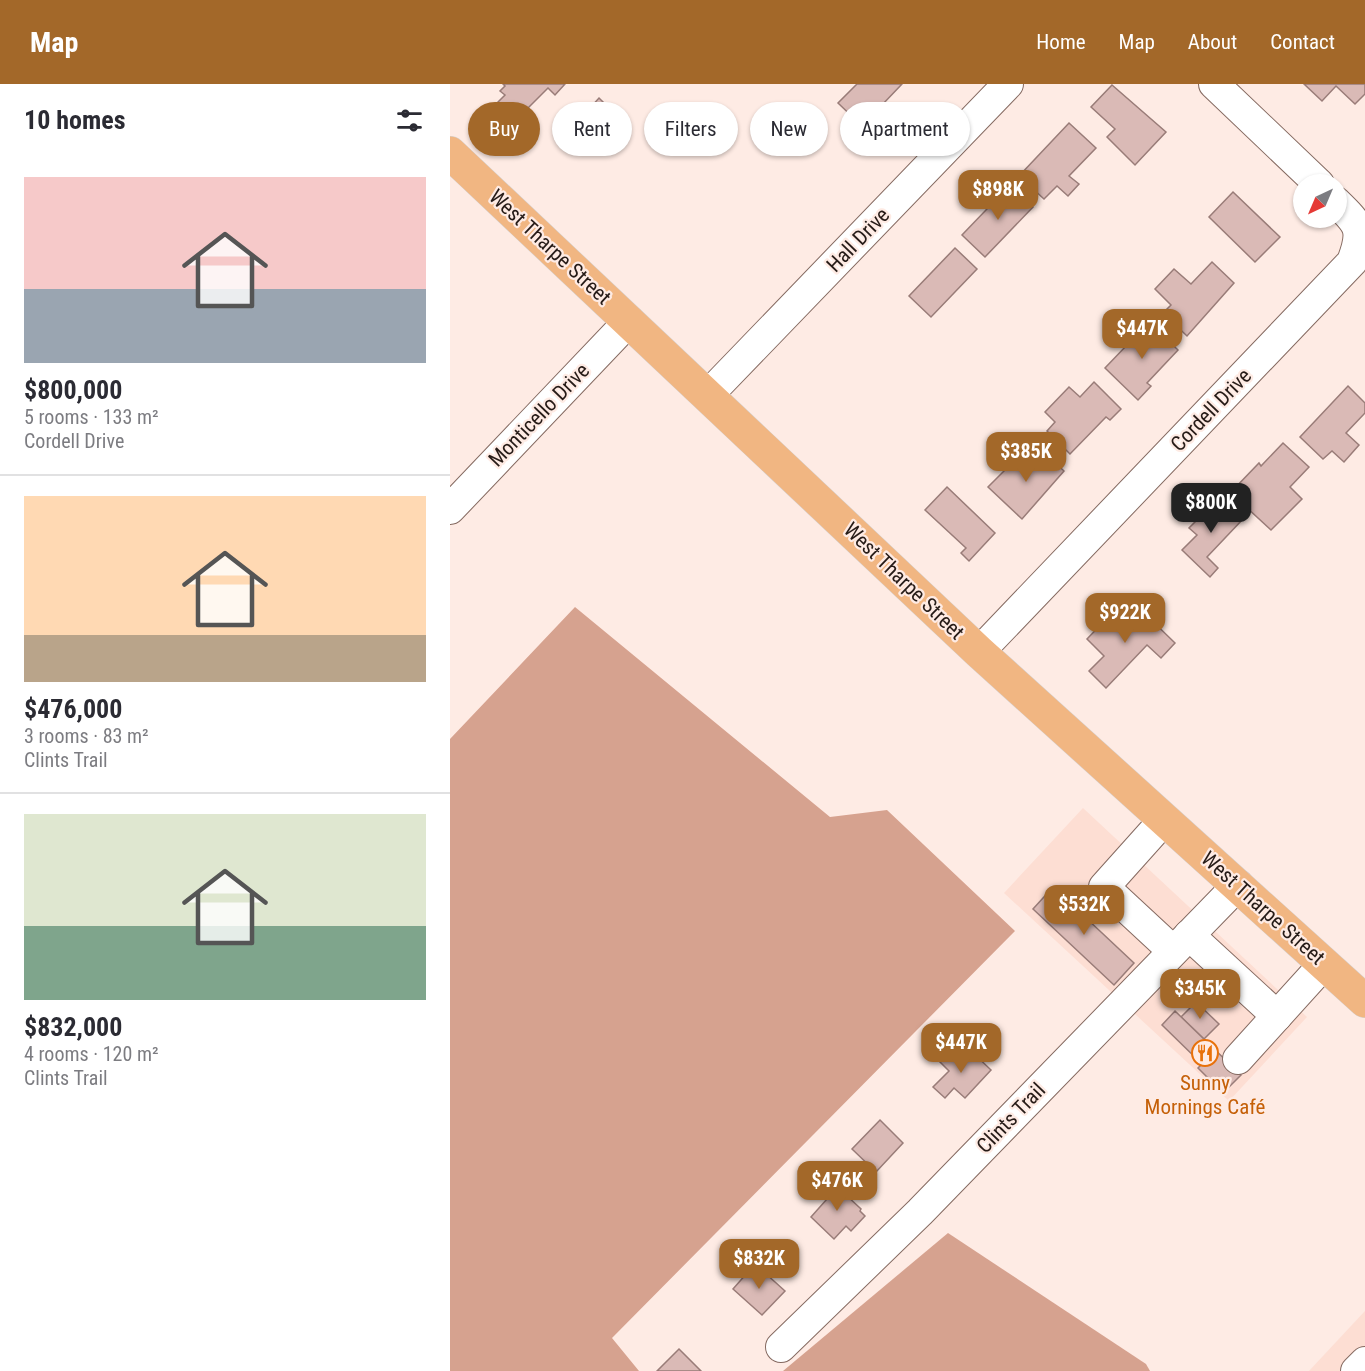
<!DOCTYPE html>
<html lang="en">
<head>
<meta charset="utf-8">
<style>
  body { margin:0; font-family:"Roboto Condensed",sans-serif; background:#f2f2f3; color:#2b2b33; height:100vh; display:flex; flex-direction:column; font-size:22px; white-space:nowrap }
  * { box-sizing:border-box; margin:0 }
  p { font-size:20px; color:#7c7c81 }
  .icon { flex:none; width:33px; height:33px; fill:none; stroke:currentColor; stroke-width:2; stroke-linecap:round; stroke-linejoin:round }
  .map { position:relative; flex:1; overflow:hidden }
  .sheet { display:flex; flex-direction:column; background:#fff; width:450px }
  .sheet>* { flex:none }
  .banner { position:absolute; left:18px; top:18px; width:570px; height:54px; display:flex; gap:12px }
  .needle { width:39px; rotate:224deg }
  .buttons { position:absolute; left:843px; top:90px; display:grid; gap:12px }
  .buttons a { display:grid; place-items:center; width:54px; height:54px; border-radius:50%; background:#fff; box-shadow:0 2px 4px #0004; font-size:30px }
  .price { position:absolute; translate:-50% -51px; padding:0 14px; border-radius:12px; background:#a36829; color:#fff; font-size:20px; line-height:39px; filter:drop-shadow(0 2px 3px #0008) }
  .price::after { content:''; position:absolute; left:50%; top:36px; width:18px; height:14px; margin-left:-9px; background:inherit; clip-path:polygon(0 0,100% 0,50% 100%) }
  .price.current { background:#222; color:#fff }
  ul { padding:0; list-style:none }
  li { display:grid; align-content:center; gap:12px; height:318px; padding:0 24px }
  li+li { border-top:2px solid #e1e1e2 }
  li span { display:grid; place-items:center; height:186px; border-radius:0px; color:#555 }
  li>.icon { margin-inline-start:auto }
  span .icon { width:108px; height:108px; fill:#fffc; stroke-width:1 }
  li b { font-size:26px }
  h2 { display:flex; justify-content:space-between; align-items:center; height:72px; padding:0 24px; font-size:26px }
  .pill { padding:0 21px; border-radius:27px; background:#fff; box-shadow:0 2px 4px #0004; font-size:21px; line-height:54px }
  .pill.current { background:#a36829; color:#fff }
  header { display:flex; align-items:center; gap:36px; box-sizing:border-box; height:84px; padding:0 30px; background:#a36829; color:#fff }
  header strong { font-size:28px }
  nav { display:flex; gap:33px; margin-inline-start:auto; font-size:21px }
  main { display:flex; flex:1; min-height:0 }
  .map>svg:first-child { display:block }
</style>
</head>
<body>
<header>
<strong>Map</strong>
<nav><a>Home</a><a>Map</a><a>About</a><a>Contact</a></nav>
</header>
<main>
<section class="sheet">
<h2>10 homes<svg class="icon" aria-label="filters" viewBox="0 0 24 24"><path d="M4 7h16M4 17h16"/><circle cx="9" cy="7" r="2"/><circle cx="15" cy="17" r="2"/></svg></h2>
<ul>
<li><span style="background:linear-gradient(#f6c9c9 60%,#9aa5b1 0)"><svg class="icon" aria-label="home" viewBox="0 0 24 24"><path d="M3 11l9-7 9 7M6 9v11h12V9"/></svg></span><div><b>$800,000</b><p>5 rooms · 133 m²</p><p>Cordell Drive</p></div></li>
<li><span style="background:linear-gradient(#ffd9b3 75%,#b9a48a 0)"><svg class="icon" aria-label="home" viewBox="0 0 24 24"><path d="M3 11l9-7 9 7M6 9v11h12V9"/></svg></span><div><b>$476,000</b><p>3 rooms · 83 m²</p><p>Clints Trail</p></div></li>
<li><span style="background:linear-gradient(#dfe7d0 60%,#7fa58c 0)"><svg class="icon" aria-label="home" viewBox="0 0 24 24"><path d="M3 11l9-7 9 7M6 9v11h12V9"/></svg></span><div><b>$832,000</b><p>4 rooms · 120 m²</p><p>Clints Trail</p></div></li>
</ul>
</section>
<div class="map">
<svg width="915" height="1287" viewBox="0 0 915 1287">
  <rect width="100%" height="100%" fill="#feebe4"/>
  <!-- built -->
  <g fill="#fdded3">
    <path d="M633 724 857 933 779 1017 554 809Z"/>
    <path d="M915 1227V1287H859Z"/>
  </g>
  <!-- forest -->
  <g fill="#d6a28f">
    <path d="M125 523 380 733 437 726 565 847 162 1254 189 1287H0V655Z"/>
    <path d="M498 1149 696 1280 700 1287H333Z"/>
  </g>
  <!-- building -->
  <g fill="#dabab6" stroke="#997c78" stroke-width="1.5">
    <path d="M53 0H115L105 11 98 4 64 38 52 27 54 25 48 18 55 11 50 7 55 2Z"/>
    <path d="M407 0H452L412 42 388 19Z"/>
    <path d="M854 0H915V10L905 20 886 2 872 17Z"/>
    <path d="M662 1 716 48 685 81 657 53 665 45 641 23Z"/>
    <path d="M149 14 168 33 159 42 140 24Z"/>
    <path d="M619 39 646 64 619 92 629 100 618 112 607 102 594 115 569 92Z"/>
    <path d="M560 101 583 123 535 173 512 151Z"/>
    <path d="M783 108 830 153 805 178 759 133Z"/>
    <path d="M505 164 527 185 481 233 459 212Z"/>
    <path d="M762 178 784 199 737 252 713 229 721 221 705 205 724 185 741 200Z"/>
    <path d="M699 238 728 266 697 299 701 302 688 316 655 284Z"/>
    <path d="M644 298 671 325 660 336 656 333 620 370 597 347 605 338 595 328 619 303 630 313Z"/>
    <path d="M898 302 915 319V329L896 349 909 361 894 378 882 367 873 375 850 353Z"/>
    <path d="M833 359 859 383 840 403 852 415 821 446 795 422 797 419 783 406 809 379 811 382Z"/>
    <path d="M592 366 614 387 572 435 538 403 563 378 572 387Z"/>
    <path d="M497 403 545 449 519 477 511 469 516 464 475 426Z"/>
    <path d="M770 413 793 435 757 473 768 484 760 493 732 466 747 451 739 444Z"/>
    <path d="M689 524 725 559 711 574 697 561 656 604 639 587 654 572 637 555 662 529 674 540Z"/>
    <path d="M603 803 684 879 664 901 583 825Z"/>
    <path d="M746 918 769 940 754 955 731 933Z"/>
    <path d="M725 927 791 991 773 1009 748 984 752 980 712 941Z"/>
    <path d="M519 965 541 986 515 1014 504 1004 495 1014 483 1003 499 987 487 975 495 966 507 978Z"/>
    <path d="M430 1036 453 1059 426 1088 402 1065Z"/>
    <path d="M382 1098 411 1125 410 1127 415 1132 401 1147 396 1142 384 1155 361 1133 377 1115 371 1109Z"/>
    <path d="M305 1180 335 1207 312 1231 283 1205Z"/>
    <path d="M229 1265 251 1287H207Z"/>
  </g>
  <g fill="none" stroke-linecap="round" stroke-linejoin="round">
    <defs>
      <g id="minor">
        <path d="M764 0 869 100"/>
        <path d="M258 311 558 0"/>
        <path d="M0 425 179 237"/>
        <path d="M529 568 902 178C914 146 910 141 886 118"/>
        <path d="M714 736 654 803 723 867"/>
        <path d="M739 851 827 932"/>
        <path d="M788 975 874 880"/>
        <path d="M331 1263 470 1128 788 801"/>
        <path d="M906 1287 915 1278"/>
      </g>
      <path id="major" d="M0 69 529 568 915 917"/>
    </defs>
    <!-- minor casing -->
    <use href="#minor" stroke="#856a61" stroke-width="32"/>
    <!-- major casing -->
    <use href="#major" stroke="#d4d1d1" stroke-width="34"/>
    <!-- minor -->
    <use href="#minor" stroke="#fff" stroke-width="30"/>
    <!-- major -->
    <use href="#major" stroke="#f1b682" stroke-width="33"/>
  </g>
  <!-- icons -->
  <defs>
    <symbol id="restaurant-ring" viewBox="-11 -11 22 22"><circle r="9.5" fill="#feebe4" stroke="#e8710a" stroke-width="1.5"/><path d="M-5-6h1v4h1v-4h1v4h1v-4h1v5L-1.5 .5V6h-2V.5L-5-1ZM5-6V6H3V1.5H1.5Q1.5-4 5-6Z" fill="#e8710a"/></symbol>
  </defs>
  <g fill-rule="evenodd">
    <use href="#restaurant-ring" x="740" y="954" width="30" height="30"/>
  </g>
  <g text-anchor="middle" dominant-baseline="central" stroke-width="4.5" stroke-linejoin="round" paint-order="stroke">
    <!-- street labels -->
    <g font-size="21" fill="#261b17" stroke="#feebe4">
      <text transform="translate(408 156) rotate(-46)">Hall Drive</text>
      <text transform="translate(100 163) rotate(43)">West Tharpe Street</text>
      <text transform="translate(761 326) rotate(-46)">Cordell Drive</text>
      <text transform="translate(89 331) rotate(-46)">Monticello Drive</text>
      <text transform="translate(454 497) rotate(44)">West Tharpe Street</text>
      <text transform="translate(813 824) rotate(42)">West Tharpe Street</text>
      <text transform="translate(561 1034) rotate(-46)">Clints Trail</text>
    </g>
    <!-- food labels -->
    <g font-size="21" fill="#c56008" stroke="#feebe4">
      <text x="755" y="999">Sunny<tspan x="755" dy="24">Mornings Café</tspan></text>
    </g>
  </g>
</svg>
<div class="buttons">
<a><svg class="needle" viewBox="-14 -14 28 28"><path d="M0-13l5 13h-10z" fill="#e53935"/><path d="M0 13l5-13h-10z" fill="#7c7c81"/></svg></a>
</div>
<b class="price" style="left:548px;top:137px">$898K</b>
<b class="price" style="left:692px;top:276px">$447K</b>
<b class="price" style="left:576px;top:399px">$385K</b>
<b class="price current" style="left:761px;top:450px">$800K</b>
<b class="price" style="left:675px;top:560px">$922K</b>
<b class="price" style="left:634px;top:852px">$532K</b>
<b class="price" style="left:750px;top:936px">$345K</b>
<b class="price" style="left:511px;top:990px">$447K</b>
<b class="price" style="left:387px;top:1128px">$476K</b>
<b class="price" style="left:309px;top:1206px">$832K</b>
<div class="banner">
<a class="pill current">Buy</a>
<a class="pill">Rent</a>
<a class="pill">Filters</a>
<a class="pill">New</a>
<a class="pill">Apartment</a>
</div>
</div>
</main>
</body>
</html>
